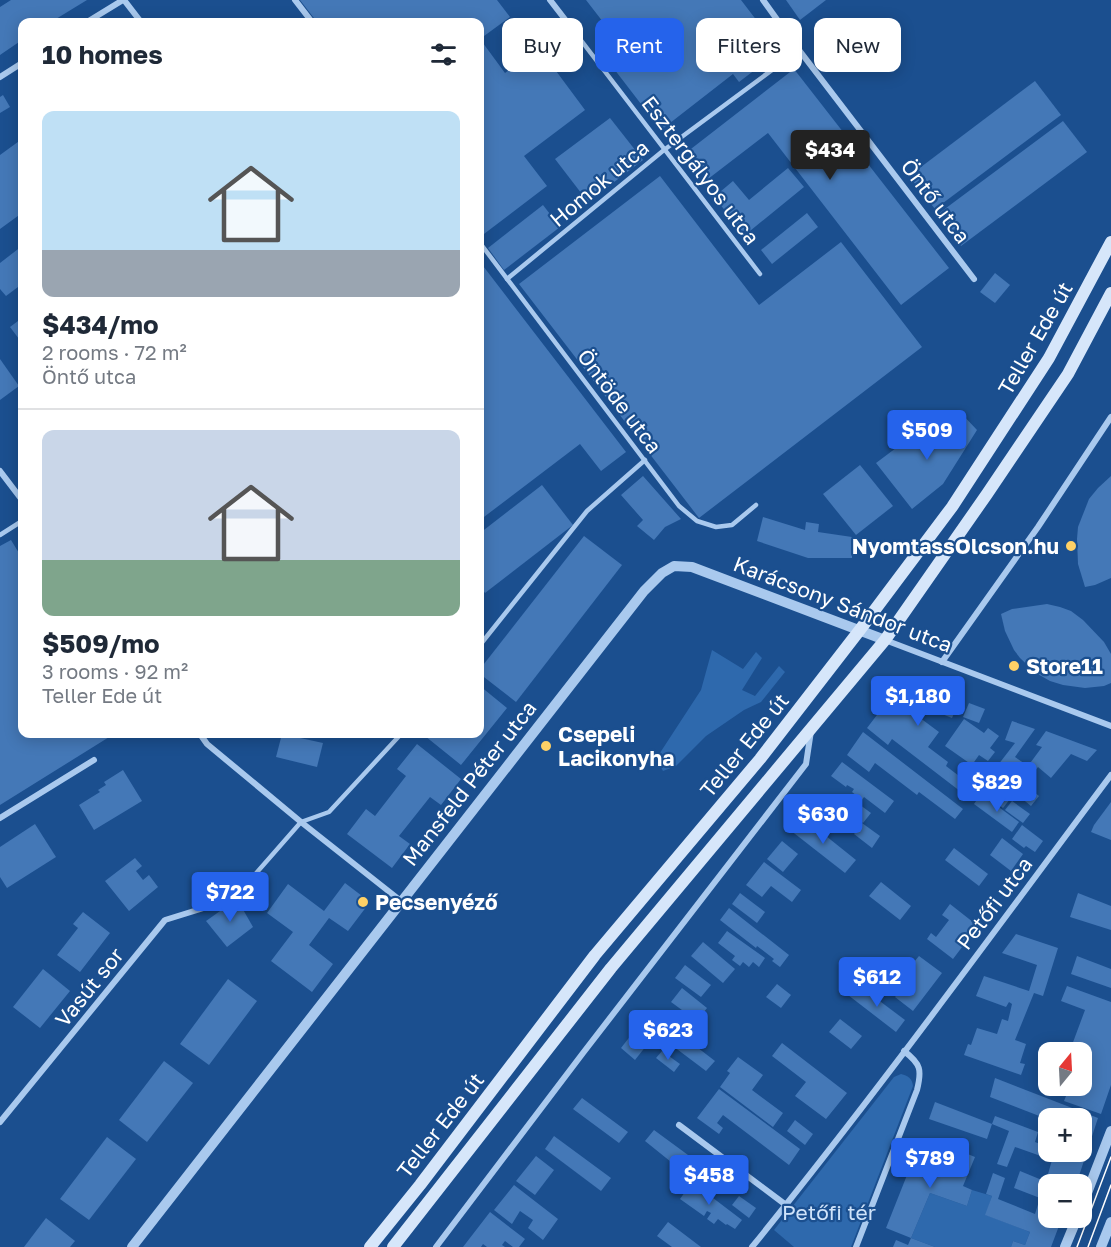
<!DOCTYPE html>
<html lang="en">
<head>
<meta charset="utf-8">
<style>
  body { margin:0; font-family:"Golos Text",sans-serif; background:#f6f6f7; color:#1f2937; height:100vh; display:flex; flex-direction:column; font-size:22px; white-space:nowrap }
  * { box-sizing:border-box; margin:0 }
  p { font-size:20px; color:#747a83 }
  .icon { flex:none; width:33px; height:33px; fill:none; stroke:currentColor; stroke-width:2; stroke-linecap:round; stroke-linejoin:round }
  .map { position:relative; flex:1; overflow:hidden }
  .sheet { position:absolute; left:18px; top:18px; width:466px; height:720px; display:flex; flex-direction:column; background:#fff; border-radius:12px; box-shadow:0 3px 15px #0003 }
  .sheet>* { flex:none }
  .guide { position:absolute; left:502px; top:18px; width:518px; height:54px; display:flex; gap:12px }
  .needle { width:39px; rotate:18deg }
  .tools { position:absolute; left:1038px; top:1042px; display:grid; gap:12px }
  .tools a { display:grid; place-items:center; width:54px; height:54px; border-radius:12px; background:#fff; box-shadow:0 3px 15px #0003; font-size:30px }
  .price { position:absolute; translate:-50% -51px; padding:0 14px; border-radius:6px; background:#2563eb; color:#fff; font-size:20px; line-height:39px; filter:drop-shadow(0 2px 3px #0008) }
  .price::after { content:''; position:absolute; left:50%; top:36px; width:18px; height:14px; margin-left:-9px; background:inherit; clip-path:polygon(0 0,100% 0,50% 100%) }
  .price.current { background:#222; color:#fff }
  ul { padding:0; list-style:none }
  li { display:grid; align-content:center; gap:12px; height:318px; padding:0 24px }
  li+li { border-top:2px solid #e0e1e3 }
  li span { display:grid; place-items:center; height:186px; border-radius:12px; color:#555 }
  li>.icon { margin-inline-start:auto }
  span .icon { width:108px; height:108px; fill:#fffc; stroke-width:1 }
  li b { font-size:26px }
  h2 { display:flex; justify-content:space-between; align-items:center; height:72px; padding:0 24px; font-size:26px }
  .chip { padding:0 21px; border-radius:12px; background:#fff; box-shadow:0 3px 15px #0003; font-size:21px; line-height:54px }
  .chip.current { background:#2563eb; color:#fff }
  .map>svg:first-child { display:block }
</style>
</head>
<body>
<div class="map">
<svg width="1111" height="1247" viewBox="0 0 1111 1247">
  <rect width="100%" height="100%" fill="#1b4f8f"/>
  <!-- green -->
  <g fill="#2e69ad">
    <path d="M712 650 743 669 756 652 762 658 742 690 755 696 779 666 785 672 761 702 744 710 706 736 676 766 663 771 656 759 701 690Z"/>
    <path d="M901 1074C908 1076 912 1078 913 1086L851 1247H794L774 1230 894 1077Z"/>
    <path d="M972 1190 992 1196 986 1215 1030 1232 1025 1245 1013 1241 1011 1247H935L911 1238 930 1193 967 1206Z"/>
  </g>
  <!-- building -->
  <g fill="#4478b7">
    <path d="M11 0H87L51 22H22V40L0 55V7Z"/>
    <path d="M300 0H497L510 17 480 39V22H317Z"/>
    <path d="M586 0H741L780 51 739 82 733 74 661 130 611 65 627 53Z"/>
    <path d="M786 0H826L800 20Z"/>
    <path d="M480 39 505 73 539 48 585 110 524 156 547 186 480 237Z"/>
    <path d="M794 69 949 268 901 305 768 133 708 179 687 152Z"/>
    <path d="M1035 81 1061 115 935 209 909 176Z"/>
    <path d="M3 95 10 107 0 113V97Z"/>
    <path d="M610 118 643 160 588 202 555 159Z"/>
    <path d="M1063 121 1087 152 961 246 938 214Z"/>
    <path d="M22 139V213L0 229V155Z"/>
    <path d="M788 168 804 187 745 235 714 197 733 181 749 200Z"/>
    <path d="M660 176 759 305 841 242 922 347 699 518 519 284Z"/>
    <path d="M543 205 560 227 504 270 488 248Z"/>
    <path d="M807 213 818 227 772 264 761 250Z"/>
    <path d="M22 246V284L6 296 0 289V263Z"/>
    <path d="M480 262 626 452 601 471 580 444 480 520Z"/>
    <path d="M995 273 1010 285 995 303 980 292Z"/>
    <path d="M22 318V343L10 327Z"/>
    <path d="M0 359 19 386 0 400Z"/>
    <path d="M960 412 977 430 943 484 912 509 876 463 908 439 916 449Z"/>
    <path d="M860 465 893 506 856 535 823 494Z"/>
    <path d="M643 476 681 519 665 527 654 540 637 526 643 520 621 495Z"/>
    <path d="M1111 476V578L1095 585 1085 587 1078 564 1077 539 1078 527 1089 499 1098 488Z"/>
    <path d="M542 485 573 525 485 593 480 586V533Z"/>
    <path d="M763 517 805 530 806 522 819 524 818 532 852 537V558H808L757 541Z"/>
    <path d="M584 536 622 565 516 702 480 674V669Z"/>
    <path d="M11 540 22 558V734H114L0 805V546Z"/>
    <path d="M1047 604 1060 607 1071 611 1083 620 1104 642 1111 654V683L1104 686 1085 688 1063 685 1050 681 1036 673 1020 658 1014 650 1005 631 1001 614 1012 609Z"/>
    <path d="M909 679 960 699 952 718 912 702 908 709 939 732 928 747 948 762 946 766 976 789 969 798 892 739 888 745 867 728 903 681Z"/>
    <path d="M480 686 507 708 461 765 425 736 427 734H480Z"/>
    <path d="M969 703 985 709 979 723 963 717Z"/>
    <path d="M964 719 984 733 988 728 999 736 990 748 995 752 988 761 979 755 972 765 945 746Z"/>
    <path d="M1012 721 1035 729 1015 757 1028 766 1042 747 1036 745 1046 731 1097 750 1087 761 1071 754 1051 778 1038 767 1031 776 1024 771 1015 786 1019 789 1023 783 1039 796 1031 806 1015 793 1012 797 992 783 1002 769 998 765 1015 743 1005 740Z"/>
    <path d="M863 732 963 809 955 819 919 792 917 795 875 763 869 772 847 755Z"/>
    <path d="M282 734 323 743 317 767 276 757Z"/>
    <path d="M417 744 461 779 441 805 430 797 399 836 410 844 392 868 347 834 366 809 375 816 406 776 397 769Z"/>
    <path d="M842 762 894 801 885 813 864 797 862 800 852 792 854 789 847 785 846 787 831 776Z"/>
    <path d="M123 770 142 801 94 830 79 805 100 792 98 790 106 785 104 782Z"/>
    <path d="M992 785 1010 799 1003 808 985 794Z"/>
    <path d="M981 794 1019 822 1012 832 974 804Z"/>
    <path d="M1012 801 1030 814 1023 823 1005 810Z"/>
    <path d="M856 802 871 813 863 823 849 812Z"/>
    <path d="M1111 802V840L1091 832 1094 825Z"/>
    <path d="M801 816 856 860 845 873 790 830Z"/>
    <path d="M862 823 880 836 872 848 854 834Z"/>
    <path d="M35 824 56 857 7 888 0 877V847Z"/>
    <path d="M1022 825 1043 841 1035 852 1026 846 1024 848 1012 839Z"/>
    <path d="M1002 838 1023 854 1011 871 990 855Z"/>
    <path d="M782 841 798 854 783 872 767 859Z"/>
    <path d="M954 848 988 874 979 886 945 860Z"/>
    <path d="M135 858 142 866 136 871 143 880 149 875 158 887 129 911 105 881Z"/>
    <path d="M764 862 801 890 792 902 771 886 762 897 746 885Z"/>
    <path d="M881 882 911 906 900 920 869 896Z"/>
    <path d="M345 883 370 902 348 931 329 918 309 945 333 964 312 992 271 961 293 932 267 913 288 884 324 911Z"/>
    <path d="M740 893 765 912 757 923 732 904Z"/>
    <path d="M1078 893 1111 906V930L1070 917Z"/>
    <path d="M237 899 253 927 227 947 206 921Z"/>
    <path d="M950 904 978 926 953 959 927 939 931 933 936 937 949 920 942 915Z"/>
    <path d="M729 908 789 955 780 967 772 961 774 959 757 946 756 948 720 920Z"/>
    <path d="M83 912 110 933 80 972 57 955 78 928 73 924Z"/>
    <path d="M727 931 765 958 759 967 753 962 749 967 743 962 740 966 732 960 735 956 718 943Z"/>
    <path d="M1016 934 1058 948 1043 996 1034 993 1015 1040 1026 1044 1020 1063 1025 1064 1021 1075 964 1055 968 1044 971 1045 977 1028 997 1034 1002 1019 1008 1021 1012 1004 1009 1002 1006 1007 976 996 984 976 1029 991 1037 965 1002 953Z"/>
    <path d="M703 942 735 969 723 983 691 956Z"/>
    <path d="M919 956 942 973 913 1011 895 997 910 978 904 974Z"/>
    <path d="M1077 956 1111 969V988L1071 974Z"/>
    <path d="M685 965 711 985 701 997 675 978Z"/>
    <path d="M43 969 70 991 40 1028 13 1007Z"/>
    <path d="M228 979 257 1001 209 1065 180 1044Z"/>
    <path d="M777 984 791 995 781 1008 766 997Z"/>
    <path d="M857 984 905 1020 896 1032 848 995Z"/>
    <path d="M1067 986 1111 1002V1085L1101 1114 1064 1101 1070 1086H1082V1053H1069L1085 1010 1061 1001Z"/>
    <path d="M682 988 707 1008 697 1021 671 1002Z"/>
    <path d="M650 1011 715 1061 706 1071 641 1022Z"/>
    <path d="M840 1019 862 1036 851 1049 829 1032Z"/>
    <path d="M635 1030 650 1041 635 1060 621 1048Z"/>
    <path d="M782 1043 847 1093 826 1119 795 1096 806 1082 772 1056Z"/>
    <path d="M662 1051 680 1064 674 1072 656 1058Z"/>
    <path d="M738 1057 763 1075 752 1090 783 1113 773 1127 720 1087 730 1073 727 1071Z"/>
    <path d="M164 1061 193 1083 147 1142 119 1120Z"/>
    <path d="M995 1078 1098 1118 1076 1185 1048 1174 1052 1160 1015 1147 1007 1167 997 1164 1009 1131 992 1124 995 1116 1038 1132 1035 1142 1048 1147V1152L1061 1153 1082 1152V1119H1047L990 1097Z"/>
    <path d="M719 1089 800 1149 789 1165 723 1115 717 1123 723 1128 719 1134 697 1118Z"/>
    <path d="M582 1098 628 1132 619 1143 573 1109Z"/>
    <path d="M935 1102 992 1124 987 1139 929 1119Z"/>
    <path d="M795 1120 813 1134 805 1145 787 1131Z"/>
    <path d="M654 1130 718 1177 712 1185 699 1176 698 1177 684 1167 681 1170 645 1141Z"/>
    <path d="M554 1136 611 1178 601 1191 545 1149Z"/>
    <path d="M107 1137 136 1159 89 1220 60 1199Z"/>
    <path d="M933 1140 975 1157 963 1186 972 1190 967 1206 930 1193 911 1238 935 1247H893L896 1240 908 1245 911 1238 886 1228 911 1165 921 1169Z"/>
    <path d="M536 1156 554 1170 535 1195 516 1181Z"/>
    <path d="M1020 1171 1054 1185H1048V1218H1062L1051 1247H1011L1013 1241 1025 1245 1030 1232 985 1215 992 1196 986 1194 993 1173 1005 1178 998 1199 1035 1214 1040 1198 1014 1188Z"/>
    <path d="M692 1182 742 1220 735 1229 727 1224 726 1225 718 1219 714 1224 707 1219 711 1213 707 1211 704 1216 680 1199Z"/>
    <path d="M514 1185 558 1219 543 1240 528 1228 533 1220 520 1211 512 1224 494 1210Z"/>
    <path d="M739 1196 756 1208 749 1218 732 1205Z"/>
    <path d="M490 1212 525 1239 519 1247H513L505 1241 502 1245 505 1247H487L483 1244 481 1247H463Z"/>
    <path d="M46 1218 75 1241 70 1247H24Z"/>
    <path d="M668 1222 697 1244 701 1247H672L657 1236Z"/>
  </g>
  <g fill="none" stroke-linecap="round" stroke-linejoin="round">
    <!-- service -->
    <g stroke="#a9c9ee" stroke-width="4.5">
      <path d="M567 22 760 274"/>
      <path d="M480 243 679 506 697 521 716 527 732 525 756 505"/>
      <path d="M507 279 664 150 799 50"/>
      <path d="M0 535 22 521"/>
      <path d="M480 645 587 511 645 460"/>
      <path d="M244 887 301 822 329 812 401 734"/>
    </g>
    <!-- minor -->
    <g stroke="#a9c9ee" stroke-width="6">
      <path d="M124 0 141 22"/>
      <path d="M295 0 312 22"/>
      <path d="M550 0 567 22"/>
      <path d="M763 0 799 50 974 279"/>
      <path d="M87 22 123 0"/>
      <path d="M0 77 22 63"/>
      <path d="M0 471 22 500"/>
      <path d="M885 640 1111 726"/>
      <path d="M942 662 1038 527 1111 417"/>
      <path d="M200 734 207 744 301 822 401 901"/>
      <path d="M0 818 94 760"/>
      <path d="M0 1122 165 920 223 902"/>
      <path d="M679 1125 786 1205"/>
      <path d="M436 1247 583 1053 806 764 811 731"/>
      <path d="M752 1247C877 1093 993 933 1111 775"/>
      <path d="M856 1247 917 1090C922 1070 921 1064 904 1051"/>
    </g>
    <!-- tertiary -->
    <g stroke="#a9c9ee" stroke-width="10">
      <path d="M1082 1206 1111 1131"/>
      <path d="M132 1247 644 591 662 573 674 566 692 567 885 640"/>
      <path d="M1065 1247 1077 1218"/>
      <path d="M1101 1247 1111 1222"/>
    </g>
    <!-- secondary -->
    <g stroke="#d6e6fa" stroke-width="12">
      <path d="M370 1247 420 1185 595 955 760 759 859 631 952 507 1049 358 1111 242"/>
      <path d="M393 1247 611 968 885 640 987 494 1068 374 1111 293"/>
    </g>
    <!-- tram -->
    <g stroke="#fff" stroke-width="1.5">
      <path d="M1077 1247 1111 1157"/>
      <path d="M1088 1247 1111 1185"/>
    </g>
  </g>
  <!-- markers -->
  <g fill="#ffd166" stroke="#1b4f8f" stroke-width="2">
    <circle cx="1071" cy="546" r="6"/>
    <circle cx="1014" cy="666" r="6"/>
    <circle cx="546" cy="746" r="6"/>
    <circle cx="363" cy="902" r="6"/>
  </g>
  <g text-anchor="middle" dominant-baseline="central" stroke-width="4.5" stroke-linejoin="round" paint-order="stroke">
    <!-- street labels -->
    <g font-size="21" fill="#fff" stroke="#1b4f8f">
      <text transform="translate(701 170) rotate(53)">Esztergályos utca</text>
      <text transform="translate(599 183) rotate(-40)">Homok utca</text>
      <text transform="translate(936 201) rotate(53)">Öntő utca</text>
      <text transform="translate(1035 338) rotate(-60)">Teller Ede út</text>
      <text transform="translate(620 401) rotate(53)">Öntöde utca</text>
      <text transform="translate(843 604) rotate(21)">Karácsony Sándor utca</text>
      <text transform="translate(744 745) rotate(-51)">Teller Ede út</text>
      <text transform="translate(469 783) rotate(-52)">Mansfeld Péter utca</text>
      <text transform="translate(994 903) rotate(-53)">Petőfi utca</text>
      <text transform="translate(89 987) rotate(-51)">Vasút sor</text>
      <text transform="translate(440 1125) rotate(-52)">Teller Ede út</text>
    </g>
    <!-- poi labels -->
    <g font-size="21" font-weight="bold" fill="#fff" stroke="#1b4f8f" text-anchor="start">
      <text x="1059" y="546" text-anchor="end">NyomtassOlcson.hu</text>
      <text x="1026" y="666">Store11</text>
      <text x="558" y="734">Csepeli<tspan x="558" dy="24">Lacikonyha</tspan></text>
      <text x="375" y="902">Pecsenyéző</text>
    </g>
    <!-- park labels -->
    <g font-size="21" fill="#cfe3fa" stroke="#1b4f8f">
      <text x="829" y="1212">Petőfi tér</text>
    </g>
  </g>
</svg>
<div class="tools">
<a><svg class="needle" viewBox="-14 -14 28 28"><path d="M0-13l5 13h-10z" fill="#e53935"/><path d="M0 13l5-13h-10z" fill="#747a83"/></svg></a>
<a>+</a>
<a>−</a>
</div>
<b class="price current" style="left:830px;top:181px">$434</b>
<b class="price" style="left:927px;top:461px">$509</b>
<b class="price" style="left:918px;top:727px">$1,180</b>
<b class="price" style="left:997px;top:813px">$829</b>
<b class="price" style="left:823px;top:845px">$630</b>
<b class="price" style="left:230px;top:923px">$722</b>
<b class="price" style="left:877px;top:1008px">$612</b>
<b class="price" style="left:668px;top:1061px">$623</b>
<b class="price" style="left:930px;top:1189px">$789</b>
<b class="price" style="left:709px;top:1206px">$458</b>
<div class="guide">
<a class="chip">Buy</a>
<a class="chip current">Rent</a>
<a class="chip">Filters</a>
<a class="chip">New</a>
</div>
<section class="sheet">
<h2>10 homes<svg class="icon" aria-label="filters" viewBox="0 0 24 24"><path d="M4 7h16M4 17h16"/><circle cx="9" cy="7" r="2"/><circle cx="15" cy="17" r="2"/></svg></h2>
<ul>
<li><span style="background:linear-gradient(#bfe0f5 75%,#9aa5b1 0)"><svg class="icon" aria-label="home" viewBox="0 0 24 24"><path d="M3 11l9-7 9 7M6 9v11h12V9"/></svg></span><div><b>$434/mo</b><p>2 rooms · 72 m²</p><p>Öntő utca</p></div></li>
<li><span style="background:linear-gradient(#c9d6e8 70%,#7fa58c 0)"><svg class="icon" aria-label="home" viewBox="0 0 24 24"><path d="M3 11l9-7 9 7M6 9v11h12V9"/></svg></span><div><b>$509/mo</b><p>3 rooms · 92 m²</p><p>Teller Ede út</p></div></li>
</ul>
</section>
</div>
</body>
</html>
